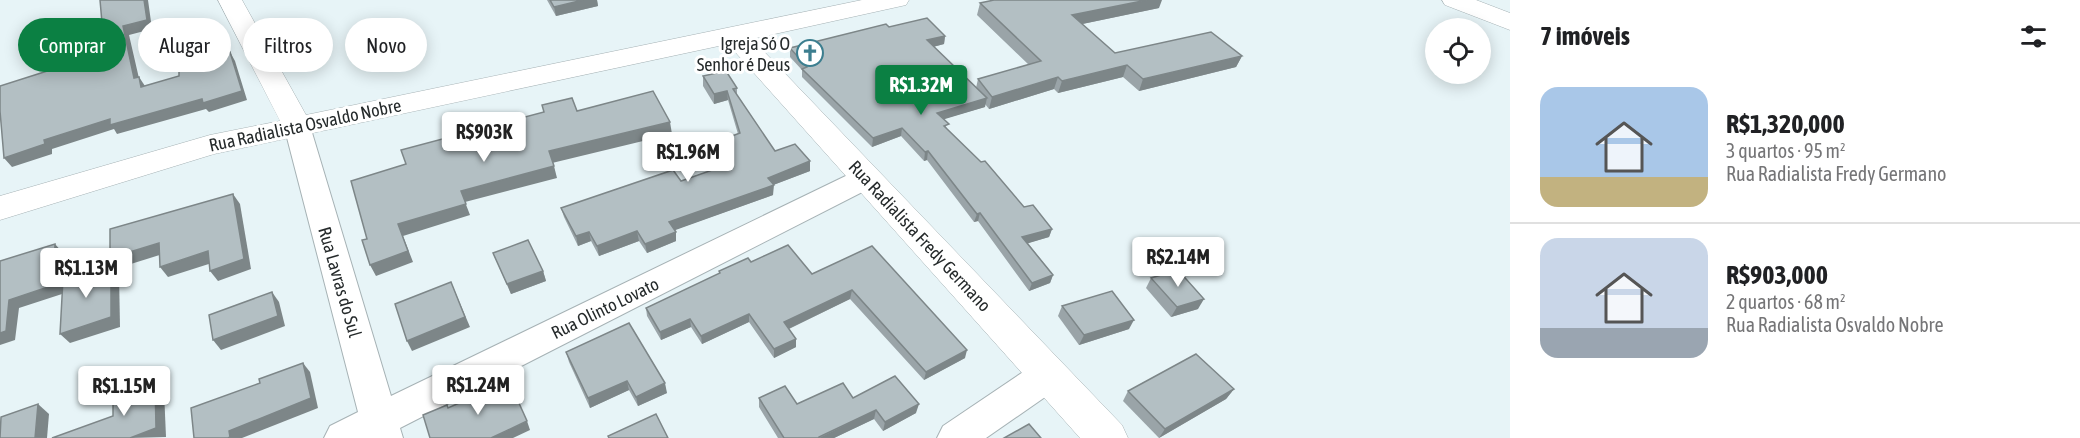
<!DOCTYPE html>
<html lang="pt">
<head>
<meta charset="utf-8">
<style>
  body { margin:0; font-family:"Asap Condensed",sans-serif; background:#f2f2f2; color:#202124; height:100vh; display:flex; flex-direction:column; font-size:22px; white-space:nowrap }
  * { box-sizing:border-box; margin:0 }
  p { font-size:20px; color:#757577 }
  .icon { flex:none; width:33px; height:33px; fill:none; stroke:currentColor; stroke-width:2; stroke-linecap:round; stroke-linejoin:round }
  .map { position:relative; flex:1; overflow:hidden }
  .details { display:flex; flex-direction:column; background:#fff; width:570px }
  .details>* { flex:none }
  .top-card { position:absolute; left:18px; top:18px; width:570px; height:54px; display:flex; gap:12px }
  .controls { position:absolute; left:1425px; top:18px; display:grid; gap:12px }
  .controls a { display:grid; place-items:center; width:66px; height:66px; border-radius:50%; background:#fff; box-shadow:0 3px 15px #0003; font-size:30px }
  .price { position:absolute; translate:-50% -51px; padding:0 14px; border-radius:6px; background:#fff; color:#222; font-size:20px; line-height:39px; filter:drop-shadow(0 2px 3px #0008) }
  .price::after { content:''; position:absolute; left:50%; top:36px; width:18px; height:14px; margin-left:-9px; background:inherit; clip-path:polygon(0 0,100% 0,50% 100%) }
  .price.on { background:#0b8043; color:#fff }
  ul { padding:0; list-style:none }
  li { display:flex; align-items:center; gap:18px; height:150px; padding:0 30px }
  li+li { border-top:2px solid #e0e0e0 }
  li span { display:grid; place-items:center; flex:none; width:168px; height:120px; border-radius:18px; color:#555 }
  li>.icon { margin-inline-start:auto }
  span .icon { width:72px; height:72px; fill:#fffc; stroke-width:1 }
  li b { font-size:26px }
  h2 { display:flex; justify-content:space-between; align-items:center; height:72px; padding:0 30px; font-size:26px }
  .pill { padding:0 21px; border-radius:27px; background:#fff; box-shadow:0 3px 15px #0003; font-size:21px; line-height:54px }
  .pill.on { background:#0b8043; color:#fff }
  main { display:flex; flex:1; min-height:0 }
  .map>svg:first-child { display:block }
</style>
</head>
<body>
<main>
<div class="map">
<svg width="1510" height="438" viewBox="0 0 1510 438">
  <rect width="100%" height="100%" fill="#e7f4f7"/>
  <g fill="none" stroke-linecap="round" stroke-linejoin="round">
    <defs>
      <g id="street">
        <path d="M297 117 306 120 310 126 391 396 856 171 866 168 876 171 880 178 876 185 400 428 403 438H324L330 426 358 412 284 126 288 120Z"/>
        <path d="M1048 360 1061 364 1066 375 1061 386 986 438H937L943 426 1035 364Z"/>
      </g>
      <g id="secondary">
        <path d="M218 0H242L306 115 862 0H909L906 5 897 7 752 39 1122 425 1128 438H1080L728 44 214 154 0 220V196L210 135 280 121Z"/>
        <path d="M1442 0H1476L1510 13V30L1445 5Z"/>
      </g>
    </defs>
    <!-- street casing -->
    <use href="#street" stroke="#a6b2b5" stroke-width="2"/>
    <!-- secondary casing -->
    <use href="#secondary" stroke="#a6b2b5" stroke-width="1"/>
    <!-- street -->
    <use href="#street" fill="#fff" fill-rule="evenodd"/>
    <!-- secondary -->
    <use href="#secondary" fill="#fff" fill-rule="evenodd"/>
  </g>
  <!-- wall -->
  <g fill="#9aa4a8">
    <path d="M547 0H597L598 6 556 16Z"/>
    <path d="M980 3 1159 8 1082 24 1115 53 1242 56 1236 67 1139 91 1123 77 1058 93 1054 89 989 109 985 104V107L943 119 947 129 1024 207 1052 229 1049 237 1028 243 1053 275 1050 283 1029 291 978 221 974 222 927 160 924 161 901 136 872 147 802 77V70L790 57V48L889 27 945 36 944 44 933 47 976 88 978 79 1029 65 977 15Z"/>
    <path d="M703 76 737 88V95L775 151 810 171 773 185V195L674 230 676 232V241L647 253 639 241 599 256 591 241 578 246 564 217 561 208 681 181 716 169 706 155 705 146 738 134 728 100 714 104 703 86Z"/>
    <path d="M872 246 965 358 924 380 850 299 789 329 796 339V347L774 358 749 322 702 344 691 327 661 340 647 316 646 308 719 274V271L751 262 812 274Z"/>
    <path d="M493 253 543 271 546 281 511 294Z"/>
    <path d="M1151 278 1198 309 1171 317 1146 288Z"/>
    <path d="M1062 306 1129 329 1079 345 1058 316Z"/>
    <path d="M566 352 667 393 638 406 629 390 590 408 569 362Z"/>
    <path d="M1234 389 1226 399 1159 438 1123 401 1128 391Z"/>
    <path d="M759 398 797 404 853 398 916 413 883 431 874 419 834 438H778L759 407Z"/>
  </g>
  <!-- shaded-wall -->
  <g fill="#7d8688">
    <path d="M144 0H148L152 29 129 35 141 87 134 78 123 26Z"/>
    <path d="M583 0H597L598 6 556 16 554 7Z"/>
    <path d="M1147 0H1162L1159 8 1068 27 1072 15Z"/>
    <path d="M945 36 944 44 925 49 927 40Z"/>
    <path d="M230 52 235 61 247 100 209 112 206 109 117 134 114 129 52 149V154L12 167 4 158 44 140Z"/>
    <path d="M1242 56 1236 67 1139 91 1143 79Z"/>
    <path d="M1127 65 1123 77 1058 93 1062 81Z"/>
    <path d="M139 77 145 86 141 87Z"/>
    <path d="M1058 77 1054 89 989 109 992 97Z"/>
    <path d="M727 91 728 100 714 104V94Z"/>
    <path d="M987 98 985 107 935 122 937 113Z"/>
    <path d="M670 122 672 134 552 163 549 151Z"/>
    <path d="M902 128 901 136 872 147 873 138Z"/>
    <path d="M928 151 927 160 924 161 925 152Z"/>
    <path d="M810 161V171L768 187V178Z"/>
    <path d="M554 166 557 178 465 202 470 215 403 236 413 262 376 276 370 265 398 224 461 191Z"/>
    <path d="M774 185 773 195 670 232 669 222Z"/>
    <path d="M233 194 240 204 251 269 218 281 210 271Z"/>
    <path d="M980 213 978 221 974 222 977 214Z"/>
    <path d="M1052 229 1049 237 1019 246 1022 237Z"/>
    <path d="M637 231 639 241 599 256 597 246Z"/>
    <path d="M589 232 591 241 578 246 576 236Z"/>
    <path d="M676 232V241L647 253 645 244Z"/>
    <path d="M159 243 166 253 118 268 110 258Z"/>
    <path d="M55 244 63 253 62 294 19 308 15 340 0 345V333L9 300Z"/>
    <path d="M208 251 215 262 168 277 160 267Z"/>
    <path d="M111 264 119 274 120 327 70 343 60 334Z"/>
    <path d="M543 271 546 281 511 294 507 284Z"/>
    <path d="M1053 275 1050 283 1029 291 1032 283Z"/>
    <path d="M451 282 470 327 412 351 407 341Z"/>
    <path d="M852 290 850 299 784 331V322Z"/>
    <path d="M272 292 279 302 285 326 221 350 213 340Z"/>
    <path d="M1204 299 1198 309 1171 317 1177 307Z"/>
    <path d="M749 314V322L702 344 701 336Z"/>
    <path d="M690 319 691 327 661 340 660 332Z"/>
    <path d="M1134 320 1129 329 1079 345 1084 335Z"/>
    <path d="M796 339V347L774 358V349Z"/>
    <path d="M967 350 965 358 924 380 926 372Z"/>
    <path d="M303 363 310 372 318 408 242 438H228L229 431Z"/>
    <path d="M155 381 164 391 166 437 130 438Z"/>
    <path d="M627 381 629 390 590 408 588 398Z"/>
    <path d="M665 383 667 393 638 406 636 397Z"/>
    <path d="M1234 389 1226 399 1159 438 1165 429Z"/>
    <path d="M38 404 49 414 47 438H35Z"/>
    <path d="M919 404 916 413 883 431 885 422Z"/>
    <path d="M876 410 874 419 834 438H819Z"/>
    <path d="M527 421 530 430 513 438H491Z"/>
  </g>
  <!-- building -->
  <g fill="#b3bfc3" stroke="#7d8688" stroke-width="1.5">
    <path d="M100 0H144L147 20 123 26 134 78 139 77 141 87 179 76V67L230 52 242 91 203 103 202 99 110 125V119L44 140 45 144 4 158 0 111V86L63 66 64 69 105 57Z"/>
    <path d="M550 0H583L554 7Z"/>
    <path d="M994 0H1147L1072 15 1115 53 1211 32 1242 56 1143 79 1127 65 1062 81 1058 77 992 97 978 79 1041 61 980 3Z"/>
    <path d="M927 18 945 36 927 40 987 98 937 113 949 124 944 126 981 162 985 161 1024 207 1033 205 1052 229 1022 237 1053 275 1032 283 980 213 977 214 928 151 925 152 902 128 873 138 802 69 807 67 790 48 886 24 889 27Z"/>
    <path d="M726 71 737 88 733 89 775 151 795 144 810 161 768 178 774 185 669 222 676 232 645 244 637 231 597 246 589 232 576 236 561 208 673 170 681 181 721 167 705 146 740 133 727 91 714 94 703 76Z"/>
    <path d="M653 91 670 122 549 151 554 166 461 191 466 204 398 224 408 251 370 265 362 240 367 239 351 181 406 164 401 150 544 112 542 105 572 98 577 111Z"/>
    <path d="M233 194 244 259 210 271 208 251 160 267 159 243 110 258V229Z"/>
    <path d="M528 240 543 271 507 284 493 253Z"/>
    <path d="M55 244 54 285 9 300 6 331 0 333V261Z"/>
    <path d="M788 245 812 274 872 246 967 350 926 372 852 290 784 322 796 339 774 349 749 314 701 336 690 319 660 332 646 308 720 273 719 271 748 258 751 262Z"/>
    <path d="M111 264V317L60 334 63 279Z"/>
    <path d="M1178 270 1204 299 1177 307 1151 278Z"/>
    <path d="M451 282 465 317 407 341 395 304Z"/>
    <path d="M1112 291 1134 320 1084 335 1062 306Z"/>
    <path d="M272 292 278 316 213 340 209 315Z"/>
    <path d="M629 323 665 383 636 397 627 381 588 398 566 352Z"/>
    <path d="M1196 354 1234 389 1165 429 1128 391Z"/>
    <path d="M303 363 311 398 229 431 230 437 228 438H194L191 408 260 383 259 379Z"/>
    <path d="M895 376 919 404 885 422 876 410 819 437V438H784L759 398 785 386 797 404 843 383 853 398Z"/>
    <path d="M155 381 156 428 130 438H52L113 416V396Z"/>
    <path d="M509 381 527 421 491 438H430L423 415 447 405 448 408Z"/>
    <path d="M38 404 35 438H0L1 417Z"/>
    <path d="M656 414 668 438H609L608 436Z"/>
    <path d="M1029 424 1041 438H1004Z"/>
  </g>
  <!-- icons -->
  <defs>
    <symbol id="church-ring" viewBox="-11 -11 22 22"><circle r="9.5" fill="#fff" stroke="#3c7e8f" stroke-width="1.5"/><path d="M-1.2-6h2.4v3.5h3.3v2.4h-3.3V6h-2.4V-.1h-3.3v-2.4h3.3Z" fill="#3c7e8f"/></symbol>
  </defs>
  <g fill-rule="evenodd">
    <use href="#church-ring" x="795" y="38" width="30" height="30"/>
  </g>
  <g text-anchor="middle" dominant-baseline="central" stroke-width="6" stroke-linejoin="round" paint-order="stroke">
    <!-- poi labels -->
    <g font-size="18" fill="#252a2b" stroke="#fff" text-anchor="end">
      <text x="790" y="43">Igreja Só O<tspan x="790" dy="21">Senhor é Deus</tspan></text>
    </g>
    <!-- street labels -->
    <g font-size="18" fill="#252a2b" stroke="#fff">
      <text transform="translate(305 125) rotate(-12)">Rua Radialista Osvaldo Nobre</text>
      <text transform="translate(920 236) rotate(47)">Rua Radialista Fredy Germano</text>
      <text transform="translate(340 282) rotate(74)">Rua Lavras do Sul</text>
      <text transform="translate(605 308) rotate(-26)">Rua Olinto Lovato</text>
    </g>
  </g>
</svg>
<div class="controls">
<a><svg class="icon" aria-label="locate" viewBox="0 0 24 24"><circle cx="12" cy="12" r="6"/><path d="M12 2v4M12 18v4M2 12h4M18 12h4"/></svg></a>
</div>
<b class="price on" style="left:921px;top:116px">R$1.32M</b>
<b class="price" style="left:484px;top:163px">R$903K</b>
<b class="price" style="left:688px;top:183px">R$1.96M</b>
<b class="price" style="left:1178px;top:288px">R$2.14M</b>
<b class="price" style="left:86px;top:299px">R$1.13M</b>
<b class="price" style="left:478px;top:416px">R$1.24M</b>
<b class="price" style="left:124px;top:417px">R$1.15M</b>
<div class="top-card">
<a class="pill on">Comprar</a>
<a class="pill">Alugar</a>
<a class="pill">Filtros</a>
<a class="pill">Novo</a>
</div>
</div>
<section class="details">
<h2>7 imóveis<svg class="icon" aria-label="filters" viewBox="0 0 24 24"><path d="M4 7h16M4 17h16"/><circle cx="9" cy="7" r="2"/><circle cx="15" cy="17" r="2"/></svg></h2>
<ul>
<li><span style="background:linear-gradient(#a9c7e8 75%,#c2b280 0)"><svg class="icon" aria-label="home" viewBox="0 0 24 24"><path d="M3 11l9-7 9 7M6 9v11h12V9"/></svg></span><div><b>R$1,320,000</b><p>3 quartos · 95 m²</p><p>Rua Radialista Fredy Germano</p></div></li>
<li><span style="background:linear-gradient(#c9d6e8 75%,#9aa5b1 0)"><svg class="icon" aria-label="home" viewBox="0 0 24 24"><path d="M3 11l9-7 9 7M6 9v11h12V9"/></svg></span><div><b>R$903,000</b><p>2 quartos · 68 m²</p><p>Rua Radialista Osvaldo Nobre</p></div></li>
</ul>
</section>
</main>
</body>
</html>
